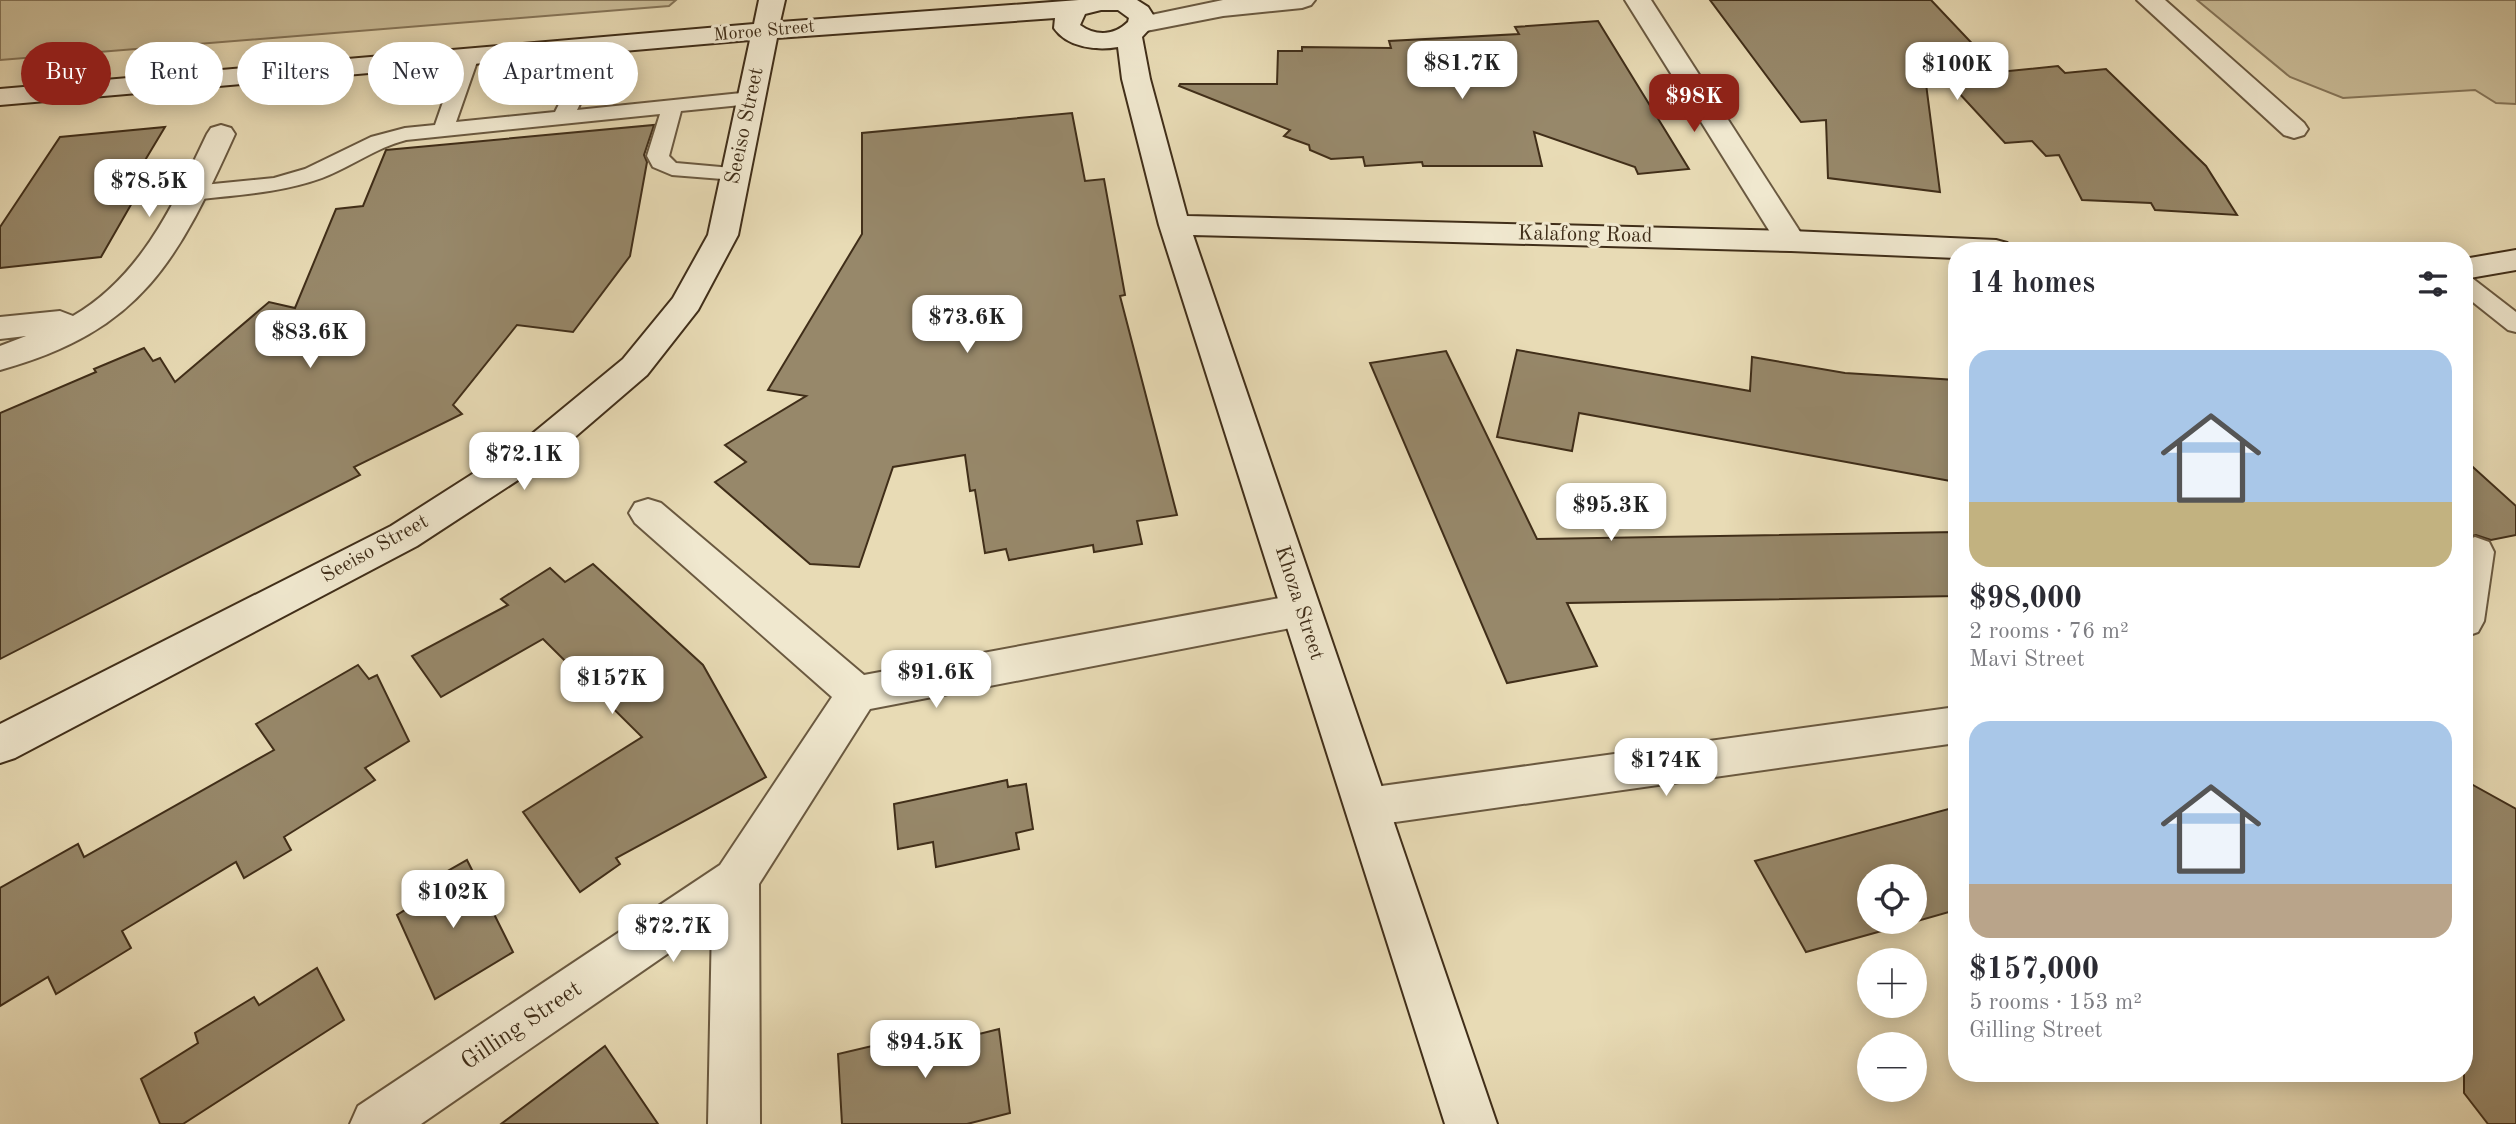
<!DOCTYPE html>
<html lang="en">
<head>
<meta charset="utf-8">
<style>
  body { margin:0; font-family:"Old Standard TT",serif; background:#f7f7f7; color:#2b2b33; height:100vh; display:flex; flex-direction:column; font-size:26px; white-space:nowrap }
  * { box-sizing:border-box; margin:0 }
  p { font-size:23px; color:#7c7c81 }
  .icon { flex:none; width:38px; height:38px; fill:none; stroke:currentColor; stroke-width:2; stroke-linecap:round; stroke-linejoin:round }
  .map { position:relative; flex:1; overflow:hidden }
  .details { position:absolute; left:1948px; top:242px; width:525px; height:840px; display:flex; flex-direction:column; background:#fff; border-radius:28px; box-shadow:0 4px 18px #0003 }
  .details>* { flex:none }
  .guide { position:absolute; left:21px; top:42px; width:665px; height:63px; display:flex; gap:14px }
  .buttons { position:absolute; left:1857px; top:864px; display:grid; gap:14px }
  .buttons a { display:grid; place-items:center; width:70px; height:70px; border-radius:50%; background:#fff; box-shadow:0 4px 18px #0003; font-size:35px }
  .price { position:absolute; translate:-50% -60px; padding:0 16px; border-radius:14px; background:#fff; color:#222; font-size:23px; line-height:46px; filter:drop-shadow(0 2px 4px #0008) }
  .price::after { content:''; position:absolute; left:50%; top:42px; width:21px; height:16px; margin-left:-10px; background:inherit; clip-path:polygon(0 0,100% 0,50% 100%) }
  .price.selected { background:#8f2418; color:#fff }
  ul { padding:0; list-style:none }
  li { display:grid; align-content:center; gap:14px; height:371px; padding:0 21px }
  li span { display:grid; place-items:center; height:217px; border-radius:21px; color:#555 }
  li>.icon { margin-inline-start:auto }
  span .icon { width:126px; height:126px; fill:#fffc; stroke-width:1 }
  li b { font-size:30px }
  h2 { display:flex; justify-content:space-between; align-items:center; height:84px; padding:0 21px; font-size:30px }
  .chip { padding:0 24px; border-radius:32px; background:#fff; box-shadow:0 4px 18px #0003; font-size:24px; line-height:63px }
  .chip.selected { background:#8f2418; color:#fff }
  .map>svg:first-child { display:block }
</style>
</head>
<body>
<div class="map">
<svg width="2516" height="1124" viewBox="0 0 2516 1124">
  <rect width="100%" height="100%" fill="#e8dbb5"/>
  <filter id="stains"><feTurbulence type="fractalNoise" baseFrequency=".00286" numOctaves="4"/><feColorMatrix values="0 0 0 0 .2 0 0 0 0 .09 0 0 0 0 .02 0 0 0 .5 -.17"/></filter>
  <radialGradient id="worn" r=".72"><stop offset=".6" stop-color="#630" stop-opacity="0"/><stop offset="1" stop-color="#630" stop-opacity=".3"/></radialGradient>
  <!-- green -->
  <g fill="#cbbe9a" stroke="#86765a" stroke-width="2">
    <path d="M0 0H676L669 6 0 60Z"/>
    <path d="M2197 0H2516V104L2496 103 2475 90 2343 98 2290 77Z"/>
  </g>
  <!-- building -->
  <g fill="#97886a" stroke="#402e19" stroke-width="2">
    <path d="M1710 0H1931L1999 72 2058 66 2065 73 2106 69 2206 166 2237 215 2155 210 2151 203 2082 200 2059 155 2046 156 2032 141 2005 143 1922 53 1940 192 1828 178 1826 120 1801 122Z"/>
    <path d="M1598 21 1689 169 1638 174 1635 167 1534 132 1542 166H1423L1422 162 1365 166 1363 157 1331 159 1310 150 1309 145 1284 136 1290 130 1179 86 1180 84H1277L1278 51H1302V47L1391 48 1389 41 1519 34 1515 27Z"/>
    <path d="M1072 113 1085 181 1104 179 1125 295 1120 296 1177 515 1137 521 1142 544 1094 552 1093 545 1009 560 1006 549 985 553 975 490 970 491 965 455 893 467 859 567 810 564 715 482 746 462 725 445 806 396 768 390 862 234V133Z"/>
    <path d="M654 125 644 155 647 162 630 256 573 332 517 325 453 405 462 414 354 467 360 475 0 659V413L96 372 94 369 144 348 153 361 160 358 175 382 269 302 295 308 336 209 363 206 386 150Z"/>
    <path d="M165 127 123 197 136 196 101 257 0 268V227L60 137Z"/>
    <path d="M1517 350 1750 391 1752 357 1845 373 1956 380V482L1579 413 1572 451 1497 437Z"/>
    <path d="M1446 351 1537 539 1956 532V596L1567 603 1597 666 1507 683 1370 363Z"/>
    <path d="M2464 459 2516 506V535L2491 540 2476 535 2464 538Z"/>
    <path d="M593 564 703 665 766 777 616 858 620 864 580 892 523 812 642 737 543 639 441 697 412 656 508 605 501 599 550 568 565 582Z"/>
    <path d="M358 665 369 679 377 675 409 741 365 768 375 780 284 837 291 850 244 878 236 862 122 931 131 948 56 994 48 977 0 1006V888L78 844 84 857 274 750 256 724Z"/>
    <path d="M1007 780 1008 787 1026 784 1033 829 1016 833 1019 849 936 867 933 842 898 849 894 804Z"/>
    <path d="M2464 780 2516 809V1124H2488L2464 1093Z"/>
    <path d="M1956 807V910L1914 922V877H1869V922H1914L1806 952 1755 861Z"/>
    <path d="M467 860 513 952 435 999 397 915 416 903 411 892Z"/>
    <path d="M317 968 344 1020 183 1124H160L141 1079 198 1043 195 1033 254 997 259 1005Z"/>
    <path d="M966 1024 967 1037 999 1029 1010 1113 967 1124H842L838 1054Z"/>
    <path d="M605 1046 658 1124H501Z"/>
  </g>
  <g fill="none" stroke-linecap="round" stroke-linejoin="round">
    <defs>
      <g id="lane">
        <path d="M599 39 609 45 577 110 751 92 758 94 761 98 758 102 751 104 681 111 669 156 676 163 743 169 746 174 743 179 735 180 672 175 653 167 647 156 660 114 406 140C375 148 351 167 322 178 281 193 236 195 193 200L185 198 182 193 185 188 193 186 274 178 305 169 371 137 405 128 435 125 459 56 469 50 479 56 456 122 555 112 589 45Z"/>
        <path d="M2464 276 2472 278 2516 312V332L2508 330 2464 295Z"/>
      </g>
      <g id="street">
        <path d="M1223 0H1315L1311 5 1302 8 1223 16 1141 32 1132 29 1128 24 1132 19Z"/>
        <path d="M1625 0H1651L1806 241 1802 248 1791 251 1780 248Z"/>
        <path d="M2137 0H2165L2304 123 2308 129 2304 135 2294 138 2284 135Z"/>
        <path d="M221 125 231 128 235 134C178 260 142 331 0 370V346L26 336 0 339V317L60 311 73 316C142 276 174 203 207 134L211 128Z"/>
        <path d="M648 499 661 503 864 675 1301 594 1315 599 1321 610 1315 621 1301 626 870 709 759 884 760 1124H708L712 923 421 1124H350L358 1106 720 865 832 697 635 523 629 513 635 503Z"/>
        <path d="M2475 537 2489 542 2494 552 2484 621 2478 632 2464 637V541Z"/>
        <path d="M1956 707V743L1367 826 1351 821 1345 807 1351 793 1367 788Z"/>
      </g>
      <g id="secondary">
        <path d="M759 0H785L780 22 1079 0H1137L1148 7 1155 18 1154 24 1142 37 1150 79 1187 216 1791 231 1996 240 2007 243 2012 250H1956V258L1791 251 1193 235 1497 1124H1445L1159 225 1122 79 1118 47C1096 51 1067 47 1054 28L1055 18 777 38 738 235 698 310 647 375 547 461 417 546 15 758 0 763V724L391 526 521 443 623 359 673 298 708 235 750 40 0 105V89L754 24ZM1101 10H1118L1129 18 1128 22C1114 36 1095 36 1080 25L1085 14Z"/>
        <path d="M2516 250V270L2464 279V259Z"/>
      </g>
    </defs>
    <!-- lane casing -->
    <use href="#lane" stroke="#6a5940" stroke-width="4"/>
    <!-- street casing -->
    <use href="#street" stroke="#6a5940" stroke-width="4"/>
    <!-- secondary casing -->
    <use href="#secondary" stroke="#402e19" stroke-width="4"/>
    <!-- lane -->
    <use href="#lane" fill="#f0e8cf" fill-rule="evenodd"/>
    <!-- street -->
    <use href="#street" fill="#f0e8cf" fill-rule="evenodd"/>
    <!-- secondary -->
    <use href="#secondary" fill="#f0e8cf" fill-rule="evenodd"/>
  </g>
  <g text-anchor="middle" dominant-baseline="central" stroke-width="6" stroke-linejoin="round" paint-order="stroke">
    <!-- far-street labels -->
    <g font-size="18" fill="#402e19" stroke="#f0e8cf">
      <text transform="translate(764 31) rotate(-5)">Moroe Street</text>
    </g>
    <!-- street labels -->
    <g font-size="21" fill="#402e19" stroke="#f0e8cf">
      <text transform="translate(745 126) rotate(-78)">Seeiso Street</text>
      <text transform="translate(1585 235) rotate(1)">Kalafong Road</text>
      <text transform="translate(375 549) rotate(-29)">Seeiso Street</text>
      <text transform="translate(1299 603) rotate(72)">Khoza Street</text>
    </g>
    <!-- near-street labels -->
    <g font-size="24" fill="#402e19" stroke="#f0e8cf">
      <text transform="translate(522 1026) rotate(-34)">Gilling Street</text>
    </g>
  </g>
  <rect width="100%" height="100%" filter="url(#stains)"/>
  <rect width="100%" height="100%" fill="url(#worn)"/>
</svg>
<div class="buttons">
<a><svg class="icon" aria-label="locate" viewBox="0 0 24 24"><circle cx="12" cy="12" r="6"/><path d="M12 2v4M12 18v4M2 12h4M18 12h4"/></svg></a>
<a>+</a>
<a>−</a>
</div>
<b class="price" style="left:1462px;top:101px">$81.7K</b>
<b class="price" style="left:1957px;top:102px">$100K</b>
<b class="price selected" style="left:1694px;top:134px">$98K</b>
<b class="price" style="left:149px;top:219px">$78.5K</b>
<b class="price" style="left:967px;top:355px">$73.6K</b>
<b class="price" style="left:310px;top:370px">$83.6K</b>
<b class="price" style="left:524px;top:492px">$72.1K</b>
<b class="price" style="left:1611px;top:543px">$95.3K</b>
<b class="price" style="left:936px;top:710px">$91.6K</b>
<b class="price" style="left:612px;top:716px">$157K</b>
<b class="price" style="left:1666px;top:798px">$174K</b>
<b class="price" style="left:453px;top:930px">$102K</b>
<b class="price" style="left:673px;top:964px">$72.7K</b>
<b class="price" style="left:925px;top:1080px">$94.5K</b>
<div class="guide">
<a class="chip selected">Buy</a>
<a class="chip">Rent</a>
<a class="chip">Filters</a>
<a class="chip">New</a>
<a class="chip">Apartment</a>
</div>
<section class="details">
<h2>14 homes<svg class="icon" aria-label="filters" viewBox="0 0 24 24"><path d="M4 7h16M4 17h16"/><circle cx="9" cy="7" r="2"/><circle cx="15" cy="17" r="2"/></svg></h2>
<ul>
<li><span style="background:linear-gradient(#a9c7e8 70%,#c2b280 0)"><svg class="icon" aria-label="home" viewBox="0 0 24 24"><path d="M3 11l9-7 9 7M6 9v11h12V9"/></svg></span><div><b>$98,000</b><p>2 rooms · 76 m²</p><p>Mavi Street</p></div></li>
<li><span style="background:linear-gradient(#a9c7e8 75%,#b9a48a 0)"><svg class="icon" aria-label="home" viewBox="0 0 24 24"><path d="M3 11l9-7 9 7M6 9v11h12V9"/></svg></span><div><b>$157,000</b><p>5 rooms · 153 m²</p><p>Gilling Street</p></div></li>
</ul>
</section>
</div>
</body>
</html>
